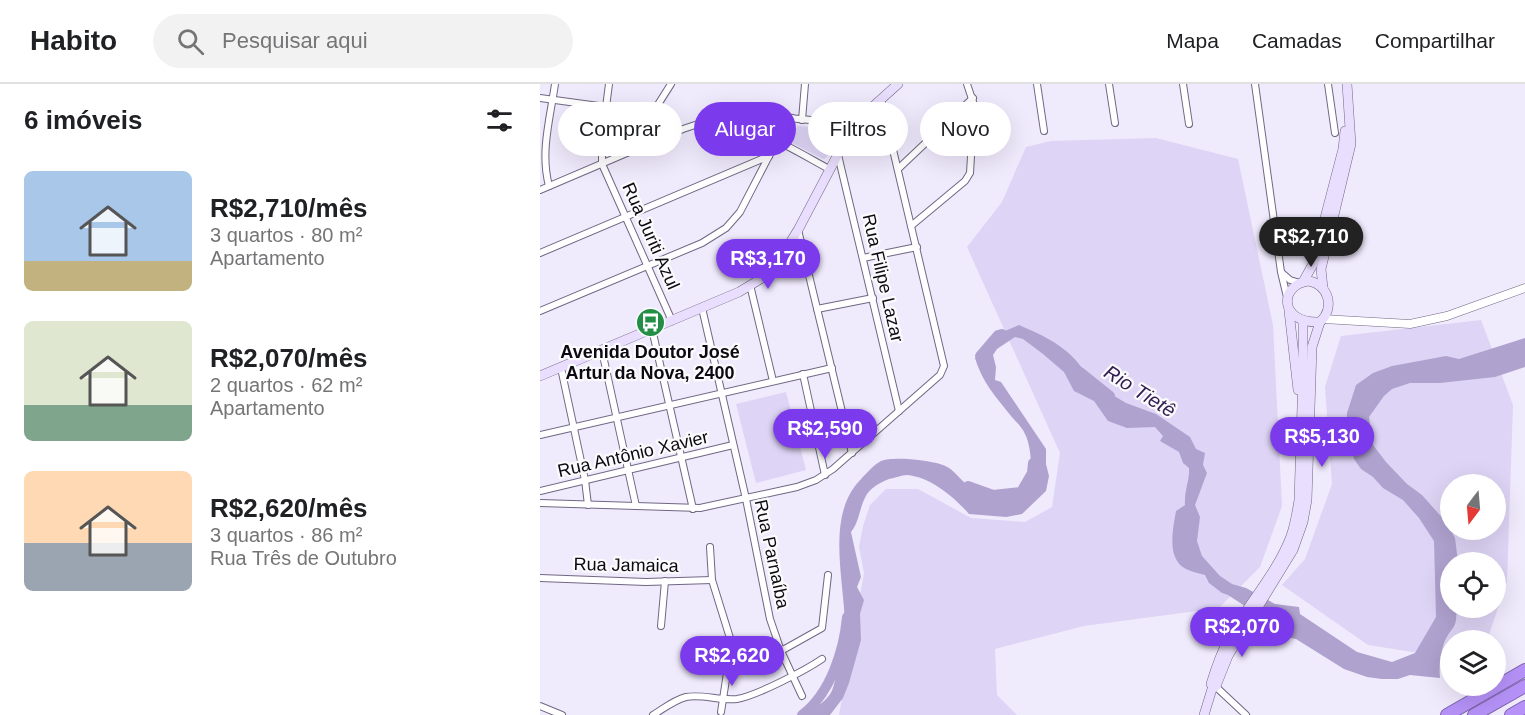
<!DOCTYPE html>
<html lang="pt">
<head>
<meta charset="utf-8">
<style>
  body { margin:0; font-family:Helvetica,sans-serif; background:#f2f2f2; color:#202124; height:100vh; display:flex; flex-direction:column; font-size:22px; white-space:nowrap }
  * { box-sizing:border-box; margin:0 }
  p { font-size:20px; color:#757577 }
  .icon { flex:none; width:33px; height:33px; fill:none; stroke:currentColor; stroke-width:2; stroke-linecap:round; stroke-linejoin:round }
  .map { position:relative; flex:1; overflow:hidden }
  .drawer { display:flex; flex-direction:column; background:#fff; width:540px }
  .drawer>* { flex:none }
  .top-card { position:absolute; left:18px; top:18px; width:570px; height:54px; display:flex; gap:12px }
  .needle { width:39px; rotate:196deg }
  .controls { position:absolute; left:900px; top:390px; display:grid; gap:12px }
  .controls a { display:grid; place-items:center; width:66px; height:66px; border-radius:50%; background:#fff; box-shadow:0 6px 24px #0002; font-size:30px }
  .price { position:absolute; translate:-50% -51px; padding:0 14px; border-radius:21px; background:#7c3aed; color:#fff; font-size:20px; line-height:39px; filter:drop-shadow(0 2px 3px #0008) }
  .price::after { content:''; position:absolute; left:50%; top:36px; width:18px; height:14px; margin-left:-9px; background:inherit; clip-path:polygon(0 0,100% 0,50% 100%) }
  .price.active { background:#222; color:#fff }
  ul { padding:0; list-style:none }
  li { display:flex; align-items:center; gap:18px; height:150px; padding:0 24px }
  li span { display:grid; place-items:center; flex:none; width:168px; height:120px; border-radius:9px; color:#555 }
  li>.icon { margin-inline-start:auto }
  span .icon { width:72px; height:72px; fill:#fffc; stroke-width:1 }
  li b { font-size:26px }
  h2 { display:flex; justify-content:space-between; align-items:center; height:72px; padding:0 24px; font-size:26px }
  .pill { padding:0 21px; border-radius:27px; background:#fff; box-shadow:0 6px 24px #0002; font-size:21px; line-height:54px }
  .pill.active { background:#7c3aed; color:#fff }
  header { display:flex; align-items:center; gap:36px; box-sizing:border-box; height:84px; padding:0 30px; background:#fff; border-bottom:2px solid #e0e0e0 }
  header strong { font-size:28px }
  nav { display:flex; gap:33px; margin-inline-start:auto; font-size:21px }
  .search { width:420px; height:54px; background:#f2f2f2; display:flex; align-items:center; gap:15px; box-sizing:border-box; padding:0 21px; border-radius:33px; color:#757577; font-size:22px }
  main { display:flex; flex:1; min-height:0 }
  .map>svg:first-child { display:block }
</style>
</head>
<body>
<header>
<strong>Habito</strong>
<div class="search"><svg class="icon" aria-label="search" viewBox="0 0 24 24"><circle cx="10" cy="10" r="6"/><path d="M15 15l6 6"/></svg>Pesquisar aqui</div>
<nav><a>Mapa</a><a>Camadas</a><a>Compartilhar</a></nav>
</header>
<main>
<section class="drawer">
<h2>6 imóveis<svg class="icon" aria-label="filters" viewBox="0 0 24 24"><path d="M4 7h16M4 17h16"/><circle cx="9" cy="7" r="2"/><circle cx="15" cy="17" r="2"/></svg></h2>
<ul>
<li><span style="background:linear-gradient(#a9c7e8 75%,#c2b280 0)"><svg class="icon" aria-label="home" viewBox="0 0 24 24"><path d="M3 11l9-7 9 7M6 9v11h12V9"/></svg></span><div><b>R$2,710/mês</b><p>3 quartos · 80 m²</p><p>Apartamento</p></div></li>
<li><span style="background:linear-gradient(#dfe7d0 70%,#7fa58c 0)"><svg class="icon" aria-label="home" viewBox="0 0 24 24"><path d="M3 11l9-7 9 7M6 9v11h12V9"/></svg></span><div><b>R$2,070/mês</b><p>2 quartos · 62 m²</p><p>Apartamento</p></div></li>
<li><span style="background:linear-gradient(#ffd9b3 60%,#9aa5b1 0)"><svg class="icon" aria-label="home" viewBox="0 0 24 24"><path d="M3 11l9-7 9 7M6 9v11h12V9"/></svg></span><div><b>R$2,620/mês</b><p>3 quartos · 86 m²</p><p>Rua Três de Outubro</p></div></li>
</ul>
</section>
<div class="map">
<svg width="985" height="631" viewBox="0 0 985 631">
  <rect width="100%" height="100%" fill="#f0eafd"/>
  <!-- green -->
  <g fill="#ded4f5" fill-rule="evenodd">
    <path d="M258 42 299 45 301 48 286 74 283 75 248 57 247 55Z"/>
    <path d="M616 54 698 75 733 241 742 422 720 483 679 524 544 542 455 565 457 611 477 631H299L324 489 319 463 323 442 330 421 346 405H378L431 434 485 438 512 423 520 369 427 163 462 118 486 63 511 57Z"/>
    <path d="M941 236 973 321 967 498 947 556H910V574L828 561 742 501 765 475 792 400 785 303 801 252ZM910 400H956V446H910ZM910 478H956V524H910Z"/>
    <path d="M246 308 266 386 216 399 196 320Z"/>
  </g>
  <!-- water -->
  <path fill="#b0a2cf" d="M479 241C516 257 534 267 554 302L561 304 586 319 616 330 650 353 656 365 665 369 663 381 667 389 655 421 660 433 657 457 662 472 680 492 692 500 706 504 735 520 759 523 760 530 817 568 852 578 875 569 896 533 894 457 879 434 863 416 843 404 833 393 821 385 814 375 807 341V329L816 301 833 289 852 282 906 272 919 275 985 254V283L955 293 900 299H870L852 305 844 312 829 333 831 347 830 357 846 378 867 400 882 411 906 438 915 454 918 478H910V524H916C918 546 911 542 904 559 900 570 899 582 900 594L870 591 858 595H842L827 593 804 585 756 555 738 551 720 532 688 511 682 509 669 499 665 491C659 489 652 488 646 485 626 475 633 445 636 427L645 421C644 406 650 396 649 384L643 379 639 368 620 357 623 352 615 343 587 344 568 337 554 317 534 307 524 288 503 270 483 255 475 253 457 265 453 271 456 283 455 296 461 298 506 365V380L509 392 506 407 482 430 466 433 429 430C415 414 391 393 367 391 362 391 355 394 349 395 341 398 332 403 327 410 319 423 320 437 311 448L321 493 317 503 324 516 320 530 321 556 309 599 303 614 290 631H266C272 625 281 621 287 614 296 605 295 591 297 580 300 568 305 556 305 544 305 501 287 439 315 402 321 395 333 381 341 377 353 372 388 376 400 380 412 383 417 392 425 399 439 410 475 423 487 403 494 391 491 361 485 350 482 343 475 337 471 332 456 313 442 298 435 274 444 269 450 262 453 252Z"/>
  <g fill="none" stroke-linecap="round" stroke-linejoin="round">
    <!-- river -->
    <g stroke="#b0a2cf" stroke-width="10">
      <path d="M442 278 440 272 458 251 462 250"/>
      <path d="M540 288 570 312"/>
      <path d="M428 402 453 411 481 408 492 389 493 379"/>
      <path d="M262 631C290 610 304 567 307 533"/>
    </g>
    <defs>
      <g id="minor">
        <path d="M69 0 62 54V80L132 237"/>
        <path d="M497 0 504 47"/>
        <path d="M569 0 575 39"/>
        <path d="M643 0 649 40"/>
        <path d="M715 0 741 188 747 213"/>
        <path d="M788 0 795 49"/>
        <path d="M0 14 66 23"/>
        <path d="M177 36C216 42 254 66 289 85"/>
        <path d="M262 36 265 0"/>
        <path d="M88 68 131 0"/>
        <path d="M298 71 359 327"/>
        <path d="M358 85 433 14"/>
        <path d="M9 102C0 68 10 35 15 0"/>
        <path d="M0 106 143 45 173 35 204 30 315 40"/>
        <path d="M371 142 425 97 430 89 434 21 427 0"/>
        <path d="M258 146 312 369"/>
        <path d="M0 169 229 72"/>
        <path d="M323 174 377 163"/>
        <path d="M742 189 750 196 760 199"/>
        <path d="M210 201 233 297"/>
        <path d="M162 224 206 415 230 535 241 567 262 612"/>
        <path d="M277 225 333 214"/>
        <path d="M0 227 162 159 186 144 200 128 229 72 252 34"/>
        <path d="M112 245 153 425"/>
        <path d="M62 267 96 422"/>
        <path d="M21 284 45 396 48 421"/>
        <path d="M263 290 285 391"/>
        <path d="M0 351 292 284"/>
        <path d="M0 407 193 361"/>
        <path d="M0 419 160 424 257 403 276 396 293 385 400 291 404 282 341 15"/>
        <path d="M170 463 172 496 190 554 191 563 181 628"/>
        <path d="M0 494 106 498 172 496"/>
        <path d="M121 542 125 497"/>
        <path d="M241 567 282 544 288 491"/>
        <path d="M674 601 706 631"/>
        <path d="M0 622 22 631"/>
        <path d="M113 631C123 625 134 616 146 613 163 610 180 617 197 615 216 612 266 586 282 575"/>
      </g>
      <path id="tertiary" d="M783 235 870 240 907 232 985 204"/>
      <g id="secondary">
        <path d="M769 197C789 201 795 224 780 238 738 240 739 200 769 197Z"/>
        <path d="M763 198 773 180 803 65 805 47"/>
        <path d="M783 204 781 185 811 60 807 0"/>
        <path d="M749 227 758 306"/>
        <path d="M0 292 199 208 222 194 237 180 258 146 307 53 328 27 358 0"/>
        <path d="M671 600C676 583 682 567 690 552 709 519 737 489 751 452 755 441 757 428 759 416L763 291V238"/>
        <path d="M664 631 672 605 676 602 688 572 753 466 763 438 767 416 772 263 780 238"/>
      </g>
      <g id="motorway">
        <path d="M907 631 985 586"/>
        <path d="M934 631 985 602"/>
        <path d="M971 631 985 623"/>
      </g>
    </defs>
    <!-- minor casing -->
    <use href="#minor" stroke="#706783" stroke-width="8"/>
    <!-- tertiary casing -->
    <use href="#tertiary" stroke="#706783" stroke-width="9"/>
    <!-- secondary casing -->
    <use href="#secondary" stroke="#706783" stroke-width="10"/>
    <!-- motorway casing -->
    <use href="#motorway" stroke="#7a62a8" stroke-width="14"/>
    <!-- minor -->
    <use href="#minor" stroke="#fff" stroke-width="6"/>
    <!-- tertiary -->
    <use href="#tertiary" stroke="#fff" stroke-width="8"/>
    <!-- secondary -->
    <use href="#secondary" stroke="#e9defd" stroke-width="9"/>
    <!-- motorway -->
    <use href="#motorway" stroke="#b692f8" stroke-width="12"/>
  </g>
  <!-- icons -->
  <defs>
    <symbol id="bus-disc" viewBox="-11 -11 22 22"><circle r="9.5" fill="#238e45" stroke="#fbfbfb"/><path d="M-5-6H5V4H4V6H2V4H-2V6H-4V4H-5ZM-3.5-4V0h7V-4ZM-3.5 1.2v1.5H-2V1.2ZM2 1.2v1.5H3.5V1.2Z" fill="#fff"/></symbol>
  </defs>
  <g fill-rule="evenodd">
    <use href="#bus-disc" x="94" y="222" width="33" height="33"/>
  </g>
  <g text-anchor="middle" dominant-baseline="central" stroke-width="4.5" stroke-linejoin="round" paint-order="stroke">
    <!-- street labels -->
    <g font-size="18" fill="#0c0913" stroke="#fbfbfb">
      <text transform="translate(111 152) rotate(66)">Rua Juriti Azul</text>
      <text transform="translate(343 194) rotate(77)">Rua Filipe Lazar</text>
      <text transform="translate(93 370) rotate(-13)">Rua Antônio Xavier</text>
      <text transform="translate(232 470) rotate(78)">Rua Parnaíba</text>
      <text transform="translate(86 481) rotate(1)">Rua Jamaica</text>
    </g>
    <!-- poi labels -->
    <g font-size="18" font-weight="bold" fill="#0c0913" stroke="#fbfbfb">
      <text x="110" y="268">Avenida Doutor José<tspan x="110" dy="21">Artur da Nova, 2400</tspan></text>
    </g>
    <!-- water labels -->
    <g font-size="20" font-style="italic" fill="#321b52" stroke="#fbfbfb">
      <text transform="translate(600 307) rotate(32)">Rio Tietê</text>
    </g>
  </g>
</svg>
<div class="controls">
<a><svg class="needle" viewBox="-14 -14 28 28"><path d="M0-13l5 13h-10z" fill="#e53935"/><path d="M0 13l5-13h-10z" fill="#757577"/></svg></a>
<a><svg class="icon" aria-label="locate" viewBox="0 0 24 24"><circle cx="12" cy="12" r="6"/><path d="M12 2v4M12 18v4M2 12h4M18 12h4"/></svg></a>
<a><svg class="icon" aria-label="layers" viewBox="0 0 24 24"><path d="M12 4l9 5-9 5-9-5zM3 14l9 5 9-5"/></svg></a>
</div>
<b class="price active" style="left:771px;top:184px">R$2,710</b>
<b class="price" style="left:228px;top:206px">R$3,170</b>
<b class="price" style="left:285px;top:376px">R$2,590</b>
<b class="price" style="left:782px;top:384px">R$5,130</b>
<b class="price" style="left:702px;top:574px">R$2,070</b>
<b class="price" style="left:192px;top:603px">R$2,620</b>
<div class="top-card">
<a class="pill">Comprar</a>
<a class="pill active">Alugar</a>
<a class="pill">Filtros</a>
<a class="pill">Novo</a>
</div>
</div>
</main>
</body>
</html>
